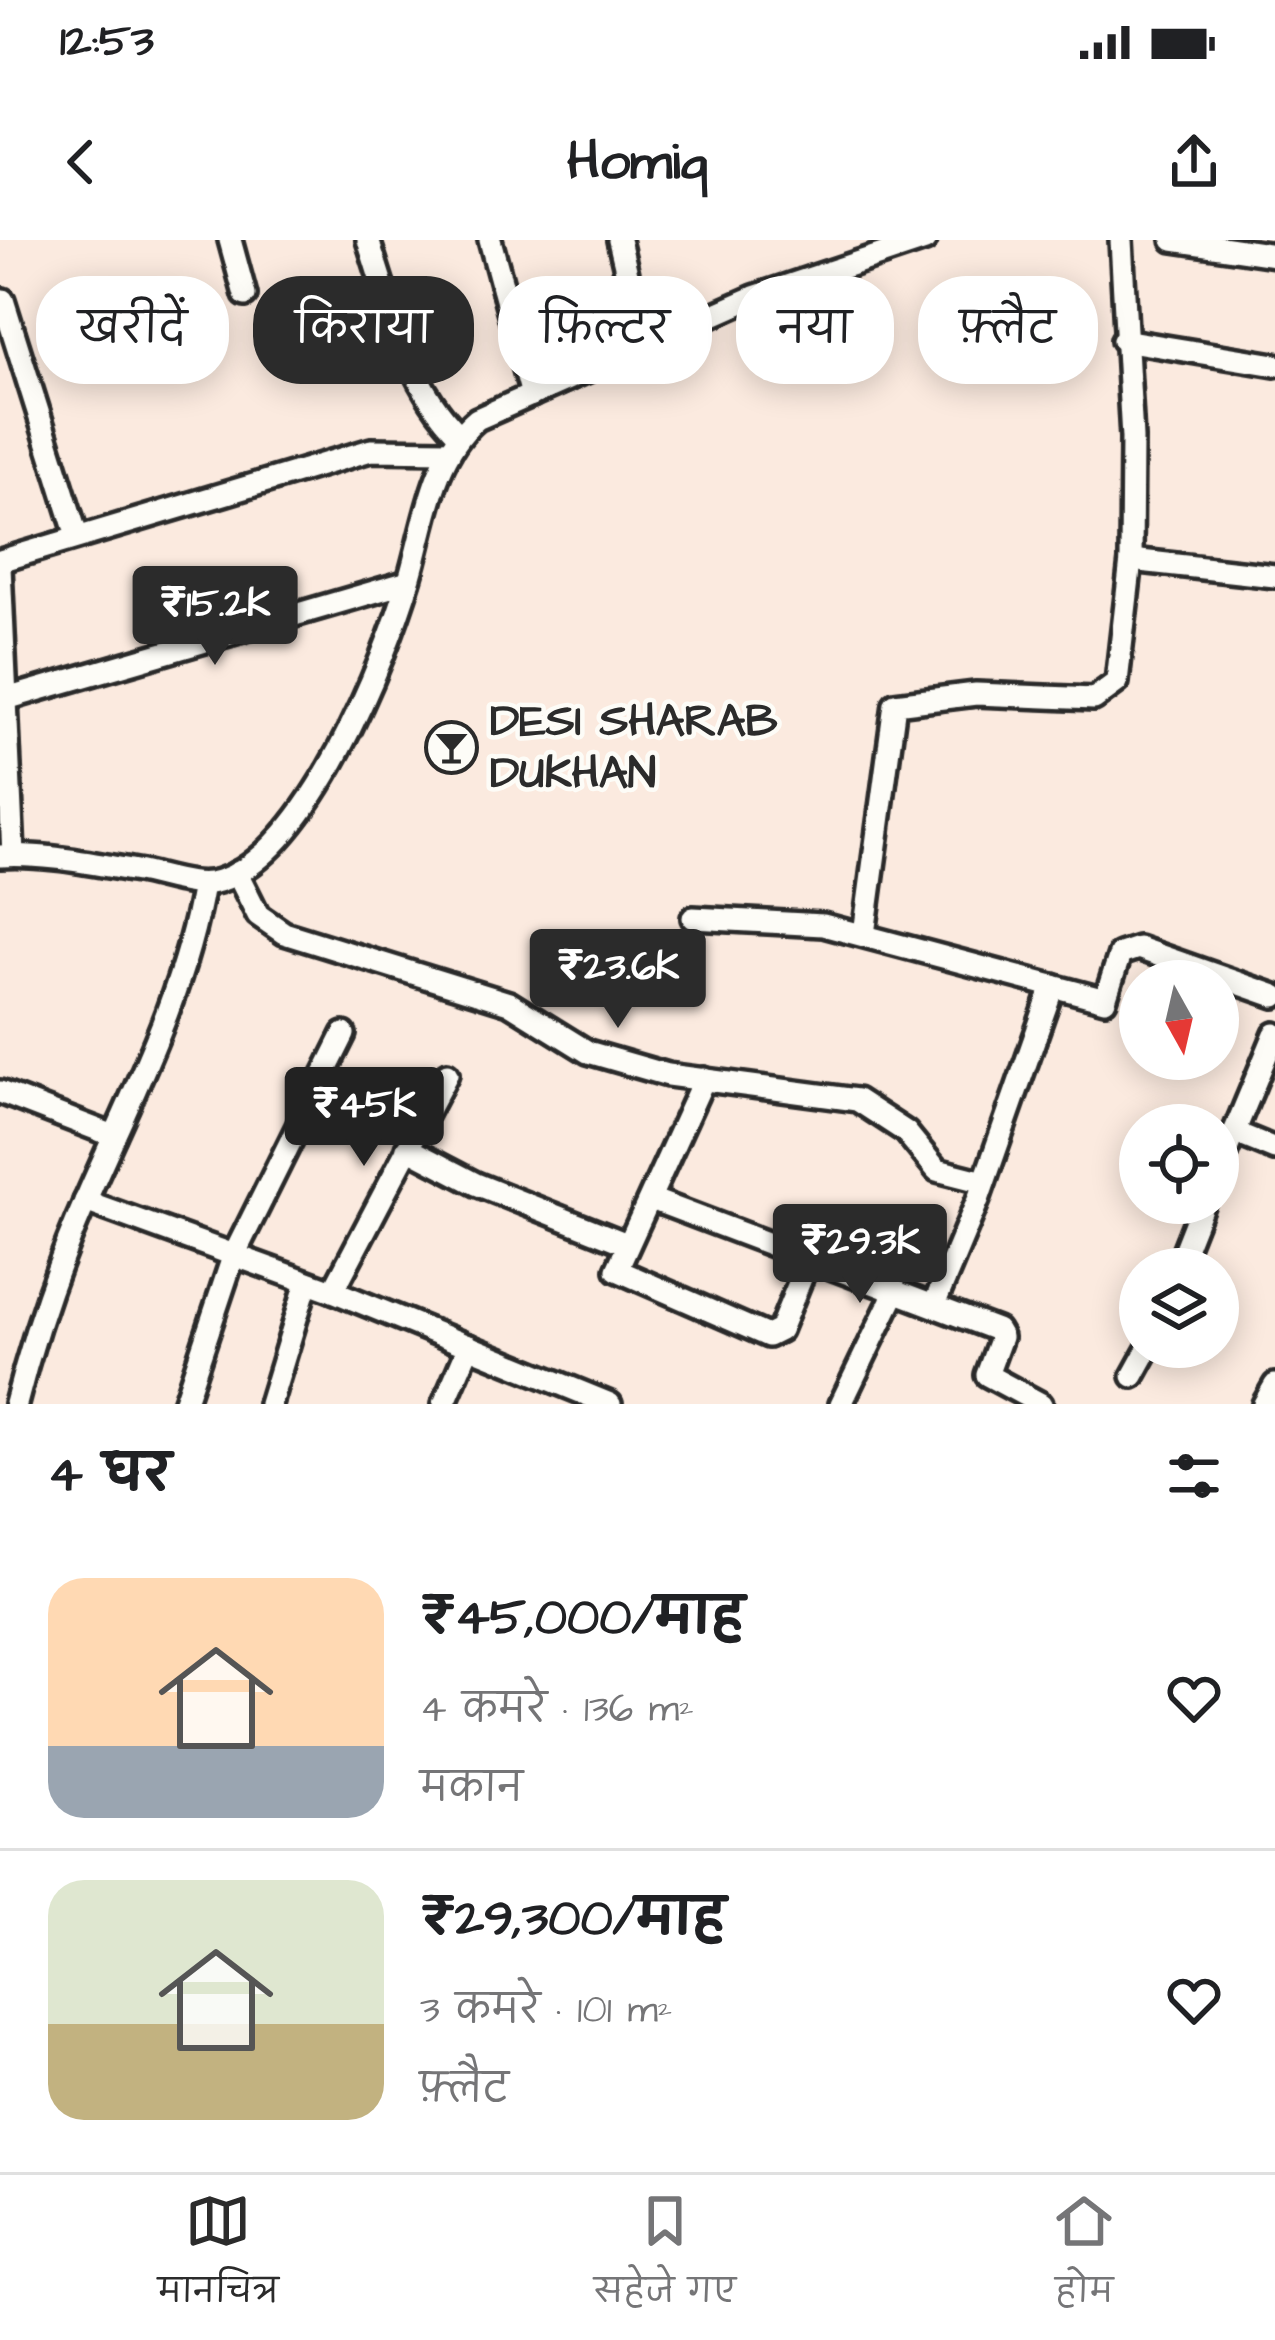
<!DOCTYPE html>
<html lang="hi">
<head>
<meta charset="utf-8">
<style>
  body { margin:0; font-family:"Architects Daughter","Playpen Sans Deva",sans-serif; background:#f6f6f6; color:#202124; height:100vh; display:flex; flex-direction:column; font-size:45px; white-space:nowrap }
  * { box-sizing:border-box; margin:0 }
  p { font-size:39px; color:#757577 }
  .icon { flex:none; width:66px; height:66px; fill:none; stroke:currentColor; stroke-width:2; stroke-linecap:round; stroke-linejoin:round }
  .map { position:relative; height:1164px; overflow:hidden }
  .details { display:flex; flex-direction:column; background:#fff; flex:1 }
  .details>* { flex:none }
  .banner { position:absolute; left:36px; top:36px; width:1203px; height:108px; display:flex; gap:24px }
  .needle { width:78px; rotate:172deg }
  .buttons { position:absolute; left:1119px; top:720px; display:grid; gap:24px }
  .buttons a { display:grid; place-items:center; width:120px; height:120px; border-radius:50%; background:#fff; box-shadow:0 6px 30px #0003; font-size:60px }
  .price { position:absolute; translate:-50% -102px; padding:0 27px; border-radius:12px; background:#2b2b2b; color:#fff; font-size:39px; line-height:78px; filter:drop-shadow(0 3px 6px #0008) }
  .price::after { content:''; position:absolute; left:50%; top:72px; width:36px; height:27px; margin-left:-18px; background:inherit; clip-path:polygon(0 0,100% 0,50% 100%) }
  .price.active { background:#222; color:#fff }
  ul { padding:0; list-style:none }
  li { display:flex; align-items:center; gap:36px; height:300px; padding:0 48px }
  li+li { border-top:3px solid #e0e0e0 }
  li span { display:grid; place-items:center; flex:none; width:336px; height:240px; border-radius:36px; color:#555 }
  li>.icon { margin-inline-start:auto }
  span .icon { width:144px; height:144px; fill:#fffc; stroke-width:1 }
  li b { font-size:51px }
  h2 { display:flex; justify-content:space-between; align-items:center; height:144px; padding:0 48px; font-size:51px }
  .tag { padding:0 42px; border-radius:48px; background:#fff; box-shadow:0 6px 30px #0003; font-size:42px; line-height:108px }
  .tag.active { background:#2b2b2b; color:#fff }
  .status { display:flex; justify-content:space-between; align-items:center; height:84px; padding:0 60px; background:#fff; direction:ltr }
  .status svg { height:33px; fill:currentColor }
  header { display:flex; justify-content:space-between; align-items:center; height:156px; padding:0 48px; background:#fff; font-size:54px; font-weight:700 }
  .tabs { display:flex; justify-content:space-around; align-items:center; height:168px; border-top:3px solid #e0e0e0; background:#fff; font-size:33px; color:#757577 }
  .tabs a { display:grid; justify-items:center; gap:6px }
  .tabs .active { color:#2b2b2b }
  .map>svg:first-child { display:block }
</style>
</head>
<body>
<div class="status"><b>12:53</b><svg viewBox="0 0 49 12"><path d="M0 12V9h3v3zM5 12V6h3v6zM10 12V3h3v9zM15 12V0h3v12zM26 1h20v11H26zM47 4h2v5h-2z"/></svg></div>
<header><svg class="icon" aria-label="back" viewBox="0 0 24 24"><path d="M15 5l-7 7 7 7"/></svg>Homiq<svg class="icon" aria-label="share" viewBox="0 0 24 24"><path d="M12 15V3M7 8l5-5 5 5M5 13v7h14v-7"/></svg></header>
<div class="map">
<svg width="1275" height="1164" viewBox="0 0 1275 1164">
  <rect width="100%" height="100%" fill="#fbeadf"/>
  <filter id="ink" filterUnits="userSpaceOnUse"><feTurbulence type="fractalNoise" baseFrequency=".00833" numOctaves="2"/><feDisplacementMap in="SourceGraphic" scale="24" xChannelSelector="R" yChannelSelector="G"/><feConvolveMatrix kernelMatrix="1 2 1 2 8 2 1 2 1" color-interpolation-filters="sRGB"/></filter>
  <g filter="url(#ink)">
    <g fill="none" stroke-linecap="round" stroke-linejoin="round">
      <defs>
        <g id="street">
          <path d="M230 0 245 55"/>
          <path d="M368 0C390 67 407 144 459 195"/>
          <path d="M490 0 532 155"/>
          <path d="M619 0 644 106"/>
          <path d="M1173 0 1275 15"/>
          <path d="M3 60 77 296"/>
          <path d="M1123 100 1275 125"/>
          <path d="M1131 320 1275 336"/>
          <path d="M0 321 371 210 448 211"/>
          <path d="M0 327 13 615"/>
          <path d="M6 459 408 342"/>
          <path d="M0 616C44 613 94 624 137 631 162 635 194 649 219 641 309 614 385 420 410 337 426 282 432 217 477 179L754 57 925 0"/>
          <path d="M237 633 258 675 284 693 509 763 588 812 668 835 857 860 906 892 937 930 984 942"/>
          <path d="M693 678 823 685 1105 760 1120 714 1138 708 1275 756"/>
          <path d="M864 694 895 464 976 454 1094 459 1117 442 1131 320 1132 198 1121 0"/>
          <path d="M704 839 617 1030 768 1096 780 1090 810 1016"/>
          <path d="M0 852 114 896"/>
          <path d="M1236 893 1275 909"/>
          <path d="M407 908 476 944 627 1004"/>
          <path d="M1218 931 1275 794"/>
          <path d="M651 959 997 1090 1001 1097 987 1135 1041 1164"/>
          <path d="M85 961 333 1051 610 1164"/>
          <path d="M1177 1029 1203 963"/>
          <path d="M333 1051 447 834"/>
          <path d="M934 1065 978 960 1053 746"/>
          <path d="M1133 1136 1149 1107"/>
          <path d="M16 1164C34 1092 58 1023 88 955 132 854 185 753 203 644"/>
          <path d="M184 1164 233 1017 344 794"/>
          <path d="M270 1164 307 1042"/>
          <path d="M444 1164 469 1106"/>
          <path d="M841 1164 896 1050"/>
          <path d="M1264 1164 1275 1145"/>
        </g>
      </defs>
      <!-- street casing -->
      <use href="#street" stroke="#2b2b2b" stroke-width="30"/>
      <!-- street -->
      <use href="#street" stroke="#fdfcf7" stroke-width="21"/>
    </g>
  </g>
  <!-- icons -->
  <defs>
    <symbol id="bar-ring" viewBox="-11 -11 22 22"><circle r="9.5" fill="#fdfcf7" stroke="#2b2b2b" stroke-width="1.5"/><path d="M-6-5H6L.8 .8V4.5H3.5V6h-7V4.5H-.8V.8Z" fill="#2b2b2b"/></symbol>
  </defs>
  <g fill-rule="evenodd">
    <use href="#bar-ring" x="422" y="478" width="59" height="59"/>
  </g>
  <g text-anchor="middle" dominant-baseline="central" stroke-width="9" stroke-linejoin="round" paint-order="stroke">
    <!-- poi labels -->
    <g font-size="45" font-weight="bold" fill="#2b2b2b" stroke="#fdfcf7" text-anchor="start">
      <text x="490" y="482">DESI SHARAB<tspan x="490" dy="52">DUKHAN</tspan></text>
    </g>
  </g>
</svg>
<div class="buttons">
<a><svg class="needle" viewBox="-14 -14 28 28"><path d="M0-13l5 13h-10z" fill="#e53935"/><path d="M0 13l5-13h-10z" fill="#757577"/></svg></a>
<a><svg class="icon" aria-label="locate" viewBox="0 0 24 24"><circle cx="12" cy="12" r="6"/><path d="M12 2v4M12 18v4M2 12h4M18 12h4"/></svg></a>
<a><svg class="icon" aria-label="layers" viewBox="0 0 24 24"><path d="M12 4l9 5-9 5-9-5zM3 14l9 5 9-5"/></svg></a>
</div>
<b class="price" style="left:215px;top:428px">₹15.2K</b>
<b class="price" style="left:618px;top:791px">₹23.6K</b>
<b class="price active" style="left:364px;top:929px">₹45K</b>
<b class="price" style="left:860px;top:1066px">₹29.3K</b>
<div class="banner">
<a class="tag">खरीदें</a>
<a class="tag active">किराया</a>
<a class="tag">फ़िल्टर</a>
<a class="tag">नया</a>
<a class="tag">फ़्लैट</a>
</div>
</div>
<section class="details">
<h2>4 घर<svg class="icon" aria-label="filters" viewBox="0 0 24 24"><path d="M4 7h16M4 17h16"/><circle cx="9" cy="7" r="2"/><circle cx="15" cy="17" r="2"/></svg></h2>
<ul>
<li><span style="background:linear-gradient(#ffd9b3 70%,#9aa5b1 0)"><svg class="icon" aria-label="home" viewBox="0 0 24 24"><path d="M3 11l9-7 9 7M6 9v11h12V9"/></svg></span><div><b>₹45,000/माह</b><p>4 कमरे · 136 m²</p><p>मकान</p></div><svg class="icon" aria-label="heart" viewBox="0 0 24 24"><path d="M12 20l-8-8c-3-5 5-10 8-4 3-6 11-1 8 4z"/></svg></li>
<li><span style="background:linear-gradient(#dfe7d0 60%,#c2b280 0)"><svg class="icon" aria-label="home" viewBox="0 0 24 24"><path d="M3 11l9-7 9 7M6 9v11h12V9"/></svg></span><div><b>₹29,300/माह</b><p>3 कमरे · 101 m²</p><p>फ़्लैट</p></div><svg class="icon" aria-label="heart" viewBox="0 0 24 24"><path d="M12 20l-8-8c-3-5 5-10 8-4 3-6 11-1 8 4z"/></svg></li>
</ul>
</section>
<nav class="tabs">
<a class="active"><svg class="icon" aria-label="map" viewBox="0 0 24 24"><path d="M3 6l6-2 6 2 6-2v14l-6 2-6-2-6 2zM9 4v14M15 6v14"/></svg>मानचित्र</a>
<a><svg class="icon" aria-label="saved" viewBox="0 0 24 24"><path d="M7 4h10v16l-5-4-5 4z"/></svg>सहेजे गए</a>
<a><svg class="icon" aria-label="home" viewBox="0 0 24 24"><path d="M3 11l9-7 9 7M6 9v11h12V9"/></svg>होम</a>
</nav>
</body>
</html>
